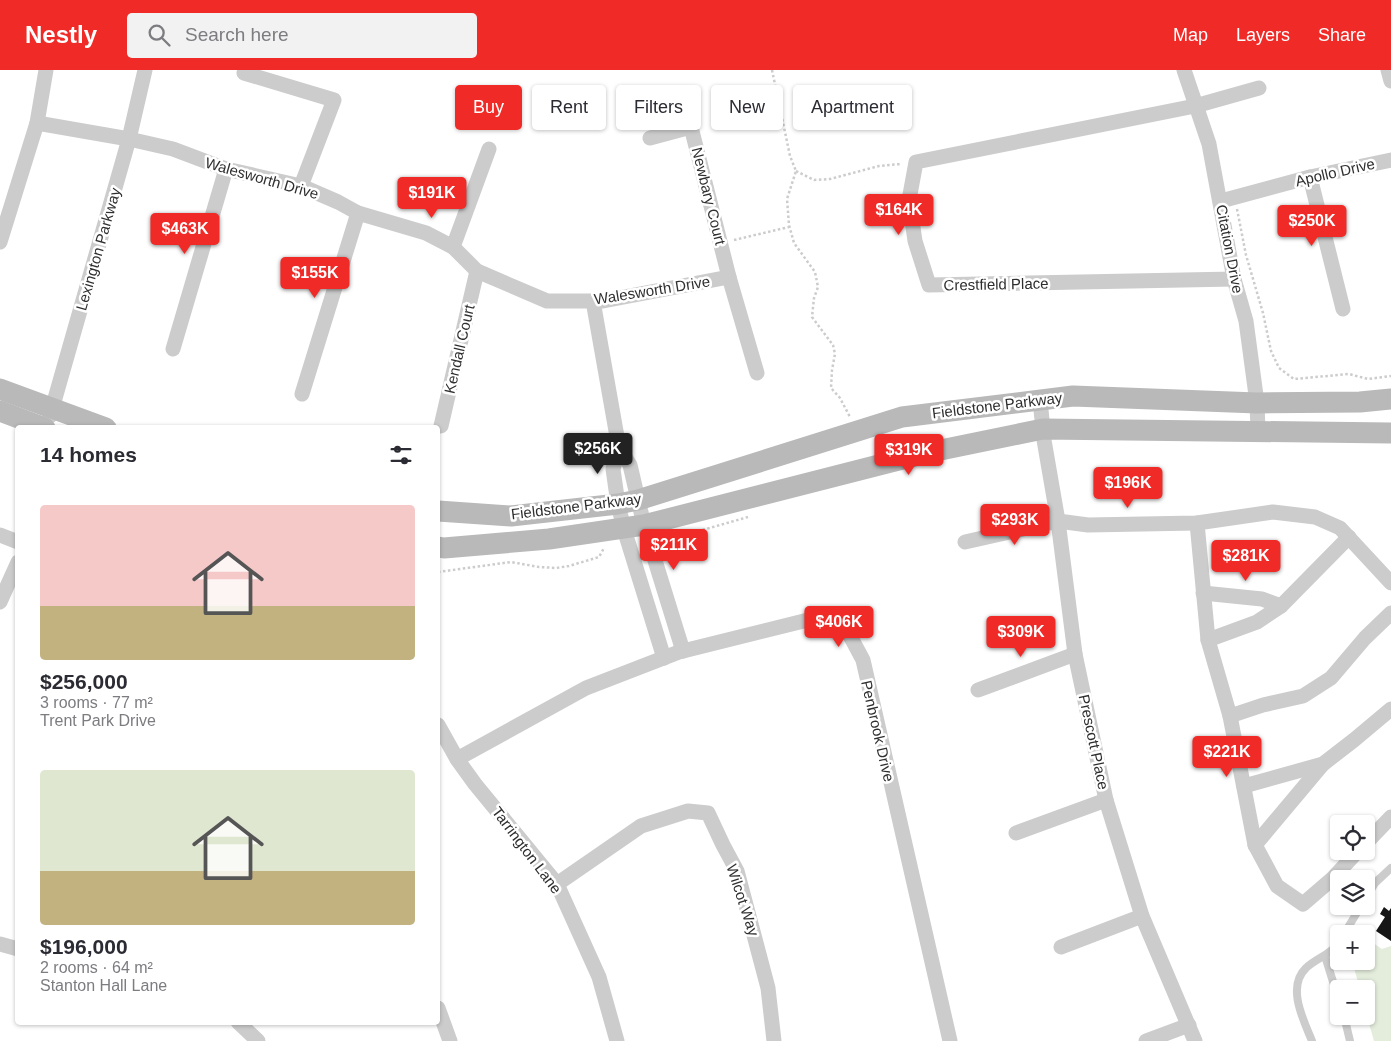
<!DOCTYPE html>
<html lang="en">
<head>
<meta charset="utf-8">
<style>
  body { margin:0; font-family:Helvetica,sans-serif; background:#f2f2f3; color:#2b2b33; height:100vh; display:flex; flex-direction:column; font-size:19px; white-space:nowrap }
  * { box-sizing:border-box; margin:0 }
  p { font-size:16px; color:#7c7c81 }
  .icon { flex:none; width:28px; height:28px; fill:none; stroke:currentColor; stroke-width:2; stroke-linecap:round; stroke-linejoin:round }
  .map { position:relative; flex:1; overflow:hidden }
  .side { position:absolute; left:15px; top:355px; width:425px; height:600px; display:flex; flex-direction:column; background:#fff; border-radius:5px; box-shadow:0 1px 4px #0004 }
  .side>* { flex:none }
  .hud { position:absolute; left:455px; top:15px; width:475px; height:45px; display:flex; gap:10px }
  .fabs { position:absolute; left:1330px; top:745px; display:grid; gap:10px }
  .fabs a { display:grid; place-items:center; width:45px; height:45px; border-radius:5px; background:#fff; box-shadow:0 1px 4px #0004; font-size:25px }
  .price { position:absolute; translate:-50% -42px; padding:0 11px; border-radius:5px; background:#f02a27; color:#fff; font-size:16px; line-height:32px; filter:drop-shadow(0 1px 2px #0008) }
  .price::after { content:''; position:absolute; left:50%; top:30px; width:15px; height:11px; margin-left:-8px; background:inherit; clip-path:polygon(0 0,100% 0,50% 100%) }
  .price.active { background:#222; color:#fff }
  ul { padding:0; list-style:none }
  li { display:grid; align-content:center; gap:10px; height:265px; padding:0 25px }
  li span { display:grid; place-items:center; height:155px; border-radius:5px; color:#555 }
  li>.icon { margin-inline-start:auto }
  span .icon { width:90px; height:90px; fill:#fffc; stroke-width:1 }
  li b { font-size:21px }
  h2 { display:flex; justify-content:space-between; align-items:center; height:60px; padding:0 25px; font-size:21px }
  .pill { padding:0 18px; border-radius:5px; background:#fff; box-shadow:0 1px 4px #0004; font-size:18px; line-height:45px }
  .pill.active { background:#f02a27; color:#fff }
  header { display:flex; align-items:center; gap:30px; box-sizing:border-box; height:70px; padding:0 25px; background:#f02a27; color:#fff }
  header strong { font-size:24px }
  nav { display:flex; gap:28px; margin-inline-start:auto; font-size:18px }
  .search { width:350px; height:45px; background:#f2f2f3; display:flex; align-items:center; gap:12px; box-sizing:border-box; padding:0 18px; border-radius:5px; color:#7c7c81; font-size:19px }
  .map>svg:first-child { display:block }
</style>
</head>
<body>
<header>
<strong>Nestly</strong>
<div class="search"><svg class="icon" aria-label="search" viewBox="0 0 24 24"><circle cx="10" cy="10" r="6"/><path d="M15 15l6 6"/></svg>Search here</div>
<nav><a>Map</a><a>Layers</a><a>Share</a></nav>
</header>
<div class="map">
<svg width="1391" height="971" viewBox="0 0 1391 971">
  <rect width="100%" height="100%" fill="#fff"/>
  <!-- green -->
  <path fill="#e4eddc" d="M1370 871 1382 879 1391 876V971H1374L1366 943V919H1360L1354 898 1358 891H1366V878Z"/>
  <!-- building -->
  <path fill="#161616" d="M1384 837 1389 841 1391 838V871L1376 861 1385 847 1380 844Z"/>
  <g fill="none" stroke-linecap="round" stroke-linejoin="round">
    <!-- path -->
    <g stroke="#ccc" stroke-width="2.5" stroke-dasharray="2.5 2.5" stroke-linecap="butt">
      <path d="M772 0 790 86 796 101 787 129 789 155 794 173 815 202 818 217 814 228 812 247 833 275 835 284 832 300 831 318 840 328 850 347"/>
      <path d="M796 101 814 110 830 109 879 96 901 94"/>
      <path d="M1237 139 1246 185 1263 243 1271 281 1279 298 1294 309 1349 304 1368 309 1391 306"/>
      <path d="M734 170 789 157"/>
      <path d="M664 471 748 447"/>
      <path d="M438 502 511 492 539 497 556 498 569 496 599 487 604 478"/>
    </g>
    <!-- lane -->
    <g stroke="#ccc" stroke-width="8">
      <path d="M1366 828 1375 813 1391 798"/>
      <path d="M1344 864 1361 836"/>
      <path d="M1325 886 1339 931"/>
      <path d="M1344 946 1350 971"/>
      <path d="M1312 971C1304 951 1286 917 1306 898 1316 888 1331 885 1339 872"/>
    </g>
    <!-- street -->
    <g stroke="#ccc" stroke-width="15">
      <path d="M1184 0 1209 74 1234 209 1246 251 1257 333 1258 361"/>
      <path d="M1388 0 1391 11"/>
      <path d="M244 3 334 30 301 116"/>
      <path d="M37 53 129 69 173 79 226 99 301 116 338 132 358 143 426 163 453 177 477 201 547 231H603L729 207"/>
      <path d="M650 68 691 57 729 207 757 303"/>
      <path d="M1310 107 1343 239"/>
      <path d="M1221 131 1310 107 1391 90"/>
      <path d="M0 172 37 53 46 0"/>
      <path d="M453 177 489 79"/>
      <path d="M1234 209 929 215 915 171 909 130 916 92 1195 36 1259 18"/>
      <path d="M593 231 619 378 630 395 644 455 683 581"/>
      <path d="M173 279 226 99"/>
      <path d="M302 324 358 143"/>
      <path d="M1040 330 1044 370 1058 451 1075 584 1106 730 1142 846 1195 971"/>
      <path d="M50 346 129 69 145 0"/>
      <path d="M441 356 477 201"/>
      <path d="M619 378 613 399 618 434 624 459 664 588"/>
      <path d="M1197 453 1208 570 1230 646 1255 775 1277 816 1303 834 1332 809 1358 781"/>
      <path d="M0 465 18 472"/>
      <path d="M965 472 1058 451 1088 455 1197 453 1273 442 1315 447 1340 458 1391 513"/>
      <path d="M1203 523 1262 529 1281 536"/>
      <path d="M0 532 18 492"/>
      <path d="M1208 570 1257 552 1281 536 1349 467"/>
      <path d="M978 620 1075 584"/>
      <path d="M1230 646 1263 635 1303 626 1331 608 1365 568 1391 543"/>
      <path d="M438 655 457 689 475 714 557 814 599 907 617 971"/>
      <path d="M457 689 586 618 679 582 824 546 848 562 863 590 950 971"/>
      <path d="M1244 716 1323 694 1354 670 1391 639"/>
      <path d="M1016 763 1106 730"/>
      <path d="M1366 773 1391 747"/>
      <path d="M1255 775 1323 694"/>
      <path d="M557 814 641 756 688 741 708 743 723 775 737 801 768 918 774 971"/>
      <path d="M0 874 18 879"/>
      <path d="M1061 877 1142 846"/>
      <path d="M438 938 450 971"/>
      <path d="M238 952 258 971"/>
      <path d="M1146 971 1189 955"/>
    </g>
    <!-- secondary -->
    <g stroke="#b9b9b9" stroke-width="21">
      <path d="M0 319 106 358"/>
      <path d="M0 341 45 358"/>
      <path d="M438 441 511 446 618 434 638 430 902 347 1073 326 1257 333 1360 332 1391 329"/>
      <path d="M438 477 444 478 549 469 644 455 926 383 1043 359 1391 363"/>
    </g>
  </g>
  <g text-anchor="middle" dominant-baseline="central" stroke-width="5" stroke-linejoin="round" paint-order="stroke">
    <!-- street labels -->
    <g font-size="15" fill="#2f2f2f" stroke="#fff">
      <text transform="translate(1335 102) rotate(-13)">Apollo Drive</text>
      <text transform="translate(262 108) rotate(16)">Walesworth Drive</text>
      <text transform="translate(709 126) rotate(76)">Newbary Court</text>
      <text transform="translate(98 179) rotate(-74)">Lexington Parkway</text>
      <text transform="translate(1230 179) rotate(79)">Citation Drive</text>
      <text transform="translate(996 214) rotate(-1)">Crestfield Place</text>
      <text transform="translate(652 220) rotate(-9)">Walesworth Drive</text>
      <text transform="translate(459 279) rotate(-77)">Kendall Court</text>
      <text transform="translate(997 335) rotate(-7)">Fieldstone Parkway</text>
      <text transform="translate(576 436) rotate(-7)">Fieldstone Parkway</text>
      <text transform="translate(878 661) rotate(77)">Penbrook Drive</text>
      <text transform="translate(1094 672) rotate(78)">Prescott Place</text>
      <text transform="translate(527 780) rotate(53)">Tarrington Lane</text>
      <text transform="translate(743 830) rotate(72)">Wilcot Way</text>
    </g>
  </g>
</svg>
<div class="fabs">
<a><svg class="icon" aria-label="locate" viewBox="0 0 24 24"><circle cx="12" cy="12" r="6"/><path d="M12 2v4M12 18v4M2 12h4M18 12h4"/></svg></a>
<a><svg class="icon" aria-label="layers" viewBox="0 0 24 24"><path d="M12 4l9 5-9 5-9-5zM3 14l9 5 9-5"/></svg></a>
<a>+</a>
<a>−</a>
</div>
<b class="price" style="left:432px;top:149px">$191K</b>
<b class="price" style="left:899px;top:166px">$164K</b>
<b class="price" style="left:1312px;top:177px">$250K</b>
<b class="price" style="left:185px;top:185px">$463K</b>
<b class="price" style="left:315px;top:229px">$155K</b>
<b class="price active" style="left:598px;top:405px">$256K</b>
<b class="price" style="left:909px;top:406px">$319K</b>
<b class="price" style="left:1128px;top:439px">$196K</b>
<b class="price" style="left:1015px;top:476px">$293K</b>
<b class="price" style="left:674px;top:501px">$211K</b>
<b class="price" style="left:1246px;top:512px">$281K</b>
<b class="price" style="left:839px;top:578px">$406K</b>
<b class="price" style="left:1021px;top:588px">$309K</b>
<b class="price" style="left:1227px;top:708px">$221K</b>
<div class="hud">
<a class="pill active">Buy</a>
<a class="pill">Rent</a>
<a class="pill">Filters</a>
<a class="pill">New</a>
<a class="pill">Apartment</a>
</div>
<section class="side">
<h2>14 homes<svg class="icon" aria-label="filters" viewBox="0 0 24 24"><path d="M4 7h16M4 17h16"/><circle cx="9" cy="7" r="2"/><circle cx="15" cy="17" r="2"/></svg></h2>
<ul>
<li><span style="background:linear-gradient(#f6c9c9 65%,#c2b280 0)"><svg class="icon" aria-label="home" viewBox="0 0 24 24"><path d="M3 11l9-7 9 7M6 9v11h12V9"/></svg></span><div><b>$256,000</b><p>3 rooms · 77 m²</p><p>Trent Park Drive</p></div></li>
<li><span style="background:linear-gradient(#dfe7d0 65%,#c2b280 0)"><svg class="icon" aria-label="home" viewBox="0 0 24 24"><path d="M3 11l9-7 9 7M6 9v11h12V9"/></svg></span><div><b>$196,000</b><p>2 rooms · 64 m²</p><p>Stanton Hall Lane</p></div></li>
</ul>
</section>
</div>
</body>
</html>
